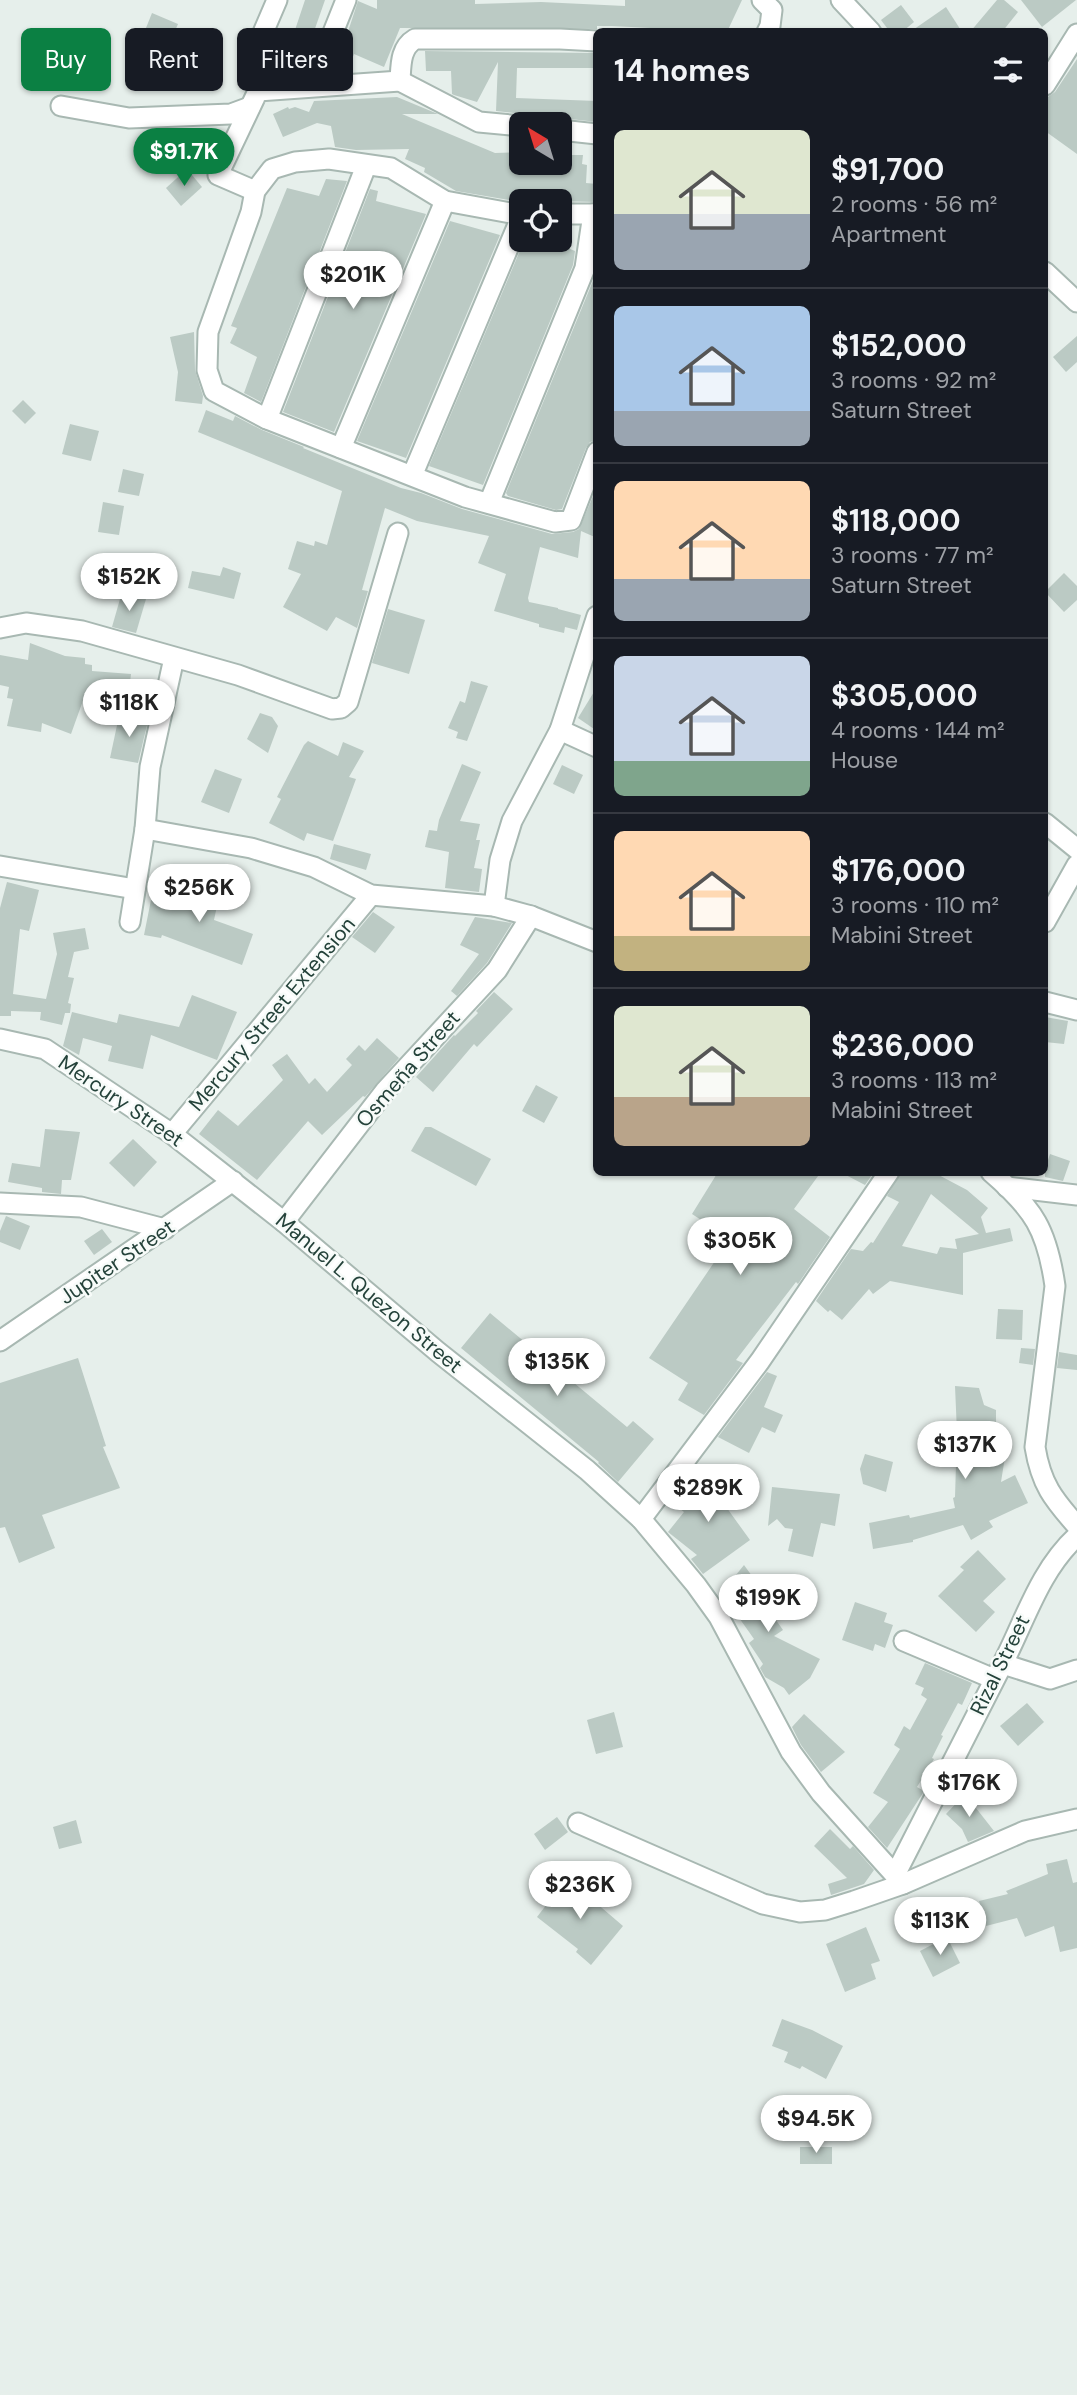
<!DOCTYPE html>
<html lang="en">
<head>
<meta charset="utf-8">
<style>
  body { margin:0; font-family:"DM Sans",sans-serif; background:#242831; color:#f1f3f6; height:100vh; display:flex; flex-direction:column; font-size:26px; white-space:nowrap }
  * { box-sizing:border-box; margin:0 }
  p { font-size:23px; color:#9ea1a6 }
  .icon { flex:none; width:38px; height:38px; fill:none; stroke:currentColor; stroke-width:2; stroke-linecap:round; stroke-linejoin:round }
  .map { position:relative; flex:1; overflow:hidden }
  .panel { position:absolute; left:593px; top:28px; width:455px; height:1148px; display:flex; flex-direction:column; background:#171b24; border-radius:10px; box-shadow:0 2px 5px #0004 }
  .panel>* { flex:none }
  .top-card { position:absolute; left:21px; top:28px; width:467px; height:63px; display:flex; gap:14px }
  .needle { width:46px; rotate:322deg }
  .buttons { position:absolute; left:509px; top:112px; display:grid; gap:14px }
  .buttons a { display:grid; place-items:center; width:63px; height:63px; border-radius:10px; background:#171b24; box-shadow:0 2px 5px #0004; font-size:35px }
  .price { position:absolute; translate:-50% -60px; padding:0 16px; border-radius:24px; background:#fff; color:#222; font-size:23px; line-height:46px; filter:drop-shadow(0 2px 4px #0008) }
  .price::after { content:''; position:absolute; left:50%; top:42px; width:21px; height:16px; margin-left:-10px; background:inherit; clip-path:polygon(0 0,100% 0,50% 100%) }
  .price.selected { background:#0b8043; color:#fff }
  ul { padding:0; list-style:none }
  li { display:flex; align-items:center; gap:21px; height:175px; padding:0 21px }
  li+li { border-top:2px solid #363941 }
  li span { display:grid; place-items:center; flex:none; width:196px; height:140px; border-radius:10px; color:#555 }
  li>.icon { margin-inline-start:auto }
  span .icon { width:84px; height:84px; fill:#fffc; stroke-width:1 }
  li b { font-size:30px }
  h2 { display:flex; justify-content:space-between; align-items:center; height:84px; padding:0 21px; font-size:30px }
  .chip { padding:0 24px; border-radius:10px; background:#171b24; box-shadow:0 2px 5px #0004; font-size:24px; line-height:63px }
  .chip.selected { background:#0b8043; color:#fff }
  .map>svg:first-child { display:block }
</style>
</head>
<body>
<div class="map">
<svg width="1077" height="2395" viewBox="0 0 1077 2395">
  <rect width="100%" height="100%" fill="#e6efeb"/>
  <!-- building -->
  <g fill="#bbcac4" fill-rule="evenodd">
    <path d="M305 0H325L304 60 287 54Z"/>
    <path d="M377 0H475V4L541 2 625 6V0H742L727 32 612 26H597V29L400 28 384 67 354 54 350 64 339 59 358 1 377 9Z"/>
    <path d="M997 0H1004L1018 12 1002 32H970Z"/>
    <path d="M1021 0H1076L1042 27Z"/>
    <path d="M901 5 914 22 902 32H890L881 20Z"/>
    <path d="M946 7 962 32H910Z"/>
    <path d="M152 13 178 24 172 38 146 28Z"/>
    <path d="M425 51 597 53V68H517L516 98 597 101V122L561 118 553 120 532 119 523 114 496 111 498 62 477 102 454 95 452 94 451 71H426Z"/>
    <path d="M1077 59V154L1045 131V99L1055 92Z"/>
    <path d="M397 97 438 114H402L495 153 522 152V163H566V155H583L582 164 587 165 586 183 597 184V202L509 200 456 191 424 172 425 168 405 159 409 149 356 150 335 147 331 126 317 123 283 137 273 114 288 107 289 109 295 107 309 112 314 101Z"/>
    <path d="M187 169 202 187 181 206 166 188Z"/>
    <path d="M326 179 347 181 261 402 244 393 257 357 230 343 237 328 231 326 287 188 319 196Z"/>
    <path d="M370 189 378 191 376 201 426 214 334 432 283 412Z"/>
    <path d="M450 221 500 235 406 458 357 441Z"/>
    <path d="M524 241 550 248 553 242 575 251 573 265 483 485 429 466Z"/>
    <path d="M597 271V440L590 442 586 448 562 509 556 510 508 496 506 493Z"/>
    <path d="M194 332 195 370 203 396 202 404 175 401 178 372 170 337Z"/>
    <path d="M1077 336V362L1066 372 1053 357Z"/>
    <path d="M23 400 36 413 25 424 12 411Z"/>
    <path d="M206 410 233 421 235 416 262 430 304 447 303 448 401 488 421 493 462 509 552 534 573 532 579 529 597 487V538L581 531 578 558 540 547 528 598 529 602 558 608V609L581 615 577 630 565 627 564 633 539 627V624L494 611 506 574 478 563 489 536 417 521 385 508 362 590 368 591 357 628 336 617 327 631 283 607 301 574 288 569 297 541 314 546 315 541 327 545 342 491 198 432Z"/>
    <path d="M70 424 99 431 91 461 62 454Z"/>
    <path d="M123 469 144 474 139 496 118 492Z"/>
    <path d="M103 502 124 506 119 535 98 532Z"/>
    <path d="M93 561 125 567 120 592 89 584Z"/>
    <path d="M223 567 241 573 234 599 188 588 192 571 220 576Z"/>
    <path d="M1064 573 1077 586V600L1064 612 1045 592Z"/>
    <path d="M122 592 146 599 136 633 112 627Z"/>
    <path d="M388 609 425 620 409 674 372 663Z"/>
    <path d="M30 643 65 656 85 658V664L92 665V671L131 674 128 699 85 695 71 734 42 723 41 732 7 726 13 699 7 698 9 687 0 685V655L28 660Z"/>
    <path d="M471 681 488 686 467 741 456 738 458 732 448 728 460 701 465 703Z"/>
    <path d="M597 687V731L578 718Z"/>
    <path d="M260 713 272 717 278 726 268 753 247 739Z"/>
    <path d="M119 716 148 721 138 763 110 758Z"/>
    <path d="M308 741 338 756 343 742 364 751 349 777 356 779 333 841 307 833 304 841 269 823 281 799 277 797 304 745Z"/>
    <path d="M462 764 481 772 460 821 480 824 476 840H480L474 868 482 869 479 892 445 888 449 852 425 847 429 830 437 831 439 820Z"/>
    <path d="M562 765 583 775 574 794 553 784Z"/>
    <path d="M215 769 242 779 229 813 201 802Z"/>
    <path d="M334 844 371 854 366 870 330 859Z"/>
    <path d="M189 881 221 887 214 920 253 934 242 965 162 935 161 938 144 935 151 900 183 908Z"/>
    <path d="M7 882 39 890 29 931 20 929 13 994 46 999 57 954 53 933 85 928 89 949 74 952 68 977 74 978 68 1003 71 1004 70 1013H65L62 1025 40 1020 41 1012 11 1011V1016H0V908Z"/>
    <path d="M373 912 395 927 375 953 352 937Z"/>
    <path d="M475 917 512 923 487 963 457 996 451 991 479 954 460 945Z"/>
    <path d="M494 992 513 1009 477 1047 474 1044 433 1092 416 1077 454 1035 455 1036 478 1013 476 1011Z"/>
    <path d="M192 995 237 1012 217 1060 151 1035 143 1069 108 1061 112 1046 83 1038 79 1055 63 1046 72 1012 117 1023 119 1014 179 1027Z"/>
    <path d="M1045 1017 1068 1021 1064 1044 1045 1042Z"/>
    <path d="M377 1038 399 1058 365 1097 363 1096 322 1135 308 1121 257 1180 199 1134 218 1110 238 1126 283 1080 272 1065 287 1054 309 1084 315 1078 327 1092 352 1065 346 1059 359 1045 365 1051Z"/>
    <path d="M536 1085 558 1097 544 1123 522 1111Z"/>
    <path d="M425 1127H431L491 1159 476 1186 411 1151Z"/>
    <path d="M45 1129 80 1132 71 1180H62L61 1194 42 1192V1188L8 1182 12 1163 40 1167Z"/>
    <path d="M133 1139 157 1162 134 1187 109 1163Z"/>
    <path d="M1050 1154 1070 1161 1063 1181 1045 1177V1159L1048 1160Z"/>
    <path d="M718 1172H821L794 1209 830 1237 798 1284 796 1282 736 1360 743 1363 704 1415 678 1400 688 1383 649 1358 730 1239 692 1214Z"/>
    <path d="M840 1172H874L865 1185Z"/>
    <path d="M901 1172H933L967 1190 988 1208 981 1217 986 1233 1010 1228 1013 1241 963 1253V1295L890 1281 873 1294 869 1289 842 1320 830 1310 828 1312 816 1301 851 1249 863 1251 871 1242 873 1243 899 1202 887 1196ZM931 1194 979 1234 955 1239 957 1249 940 1247 937 1254 902 1246Z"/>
    <path d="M6 1216 30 1226 20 1250 0 1242V1231Z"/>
    <path d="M102 1229 112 1242 94 1255 84 1241Z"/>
    <path d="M998 1309 1023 1310 1022 1340 996 1339Z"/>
    <path d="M490 1313 627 1427 633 1421 654 1439 618 1482 598 1463 599 1462 461 1348Z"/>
    <path d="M1021 1348 1035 1349 1033 1365 1019 1363Z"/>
    <path d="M1059 1352 1077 1355V1370L1057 1368Z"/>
    <path d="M78 1358 106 1446 103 1447 120 1488 42 1515 55 1548 19 1563 5 1527 0 1528V1383Z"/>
    <path d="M767 1372 777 1376 764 1407 783 1415 775 1433 762 1427 749 1453 718 1437Z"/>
    <path d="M955 1386 979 1388 984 1405 996 1410V1434L1008 1438 1001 1482 1015 1475 1028 1503 989 1521 993 1527 971 1540 963 1525 913 1540V1542L873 1549 869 1523 909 1515 910 1518 955 1508 953 1498 955 1497 957 1433Z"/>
    <path d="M865 1454 893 1462 886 1492 863 1484 860 1469Z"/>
    <path d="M703 1471 732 1494 724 1504 750 1540 703 1574 691 1559 697 1555 668 1532 684 1512 678 1507 688 1496 685 1494Z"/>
    <path d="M772 1487 840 1494 835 1526 821 1523 813 1557 788 1551 793 1529 785 1528 777 1519 768 1526Z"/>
    <path d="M978 1550 1006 1579 983 1601 995 1612 976 1632 938 1596 964 1570 960 1567Z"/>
    <path d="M744 1565 771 1602 766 1606 783 1630 774 1636 820 1659 810 1678 789 1695 784 1688 765 1677 760 1668 763 1664 749 1643 754 1639 730 1605 719 1596Z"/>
    <path d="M855 1602 887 1613 884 1622 893 1625 885 1648 875 1644 873 1651 842 1640Z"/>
    <path d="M925 1663 972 1683 962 1705 958 1703 941 1735 943 1736 932 1758 934 1759 917 1787 924 1791 923 1793 887 1848 868 1827 888 1802 873 1793 900 1749 894 1745 904 1726 910 1730 927 1699 921 1695 924 1688 915 1684Z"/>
    <path d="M1027 1703 1044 1722 1018 1746 1000 1726Z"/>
    <path d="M614 1712 623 1747 596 1754 587 1720Z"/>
    <path d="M804 1714 845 1752 821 1772 801 1745 792 1727Z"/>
    <path d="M976 1779 982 1791 973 1803 962 1789Z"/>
    <path d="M965 1794 994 1831 968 1842 962 1829 946 1814Z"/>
    <path d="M557 1817 568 1832 545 1850 534 1834Z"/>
    <path d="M76 1820 82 1843 59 1849 53 1827Z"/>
    <path d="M830 1829 850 1849 853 1846 874 1870 864 1884 831 1895 828 1884 847 1878 814 1846Z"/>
    <path d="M1067 1859 1073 1883 1077 1882V1948L1060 1952 1054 1926 1025 1937 1017 1918 986 1926 979 1901 1008 1894 1006 1891 1048 1874 1046 1864Z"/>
    <path d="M567 1878 623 1926 591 1965 576 1952 578 1949 537 1917Z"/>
    <path d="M866 1927 880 1961 871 1964 876 1979 845 1992 826 1944Z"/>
    <path d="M947 1937 960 1963 933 1977 920 1951Z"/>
    <path d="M782 2019 812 2030 843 2046 826 2079 802 2066 800 2069 784 2062 788 2052 772 2046Z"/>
    <rect x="800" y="2147" width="32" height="17"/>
  </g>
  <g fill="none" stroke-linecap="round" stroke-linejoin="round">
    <defs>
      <g id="street">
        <path d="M762 0 772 10 770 26 767 32"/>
        <path d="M841 0 871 32"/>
        <path d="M400 81C401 65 400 48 415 39H560L597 41"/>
        <path d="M320 85 332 35 346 0"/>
        <path d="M1045 85 1077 34"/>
        <path d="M258 91 256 49 277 0"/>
        <path d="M61 106 129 118 231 114 250 107"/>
        <path d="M560 130 597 134"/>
        <path d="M255 191 218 175 258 91 400 81 479 122 522 126"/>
        <path d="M560 214H597"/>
        <path d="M1045 272 1077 302"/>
        <path d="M267 419 366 166"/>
        <path d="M341 448 445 201"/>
        <path d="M412 476 522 215 445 201 391 168 329 159 295 162 272 169 255 191 251 212 208 332 207 370 214 391 267 419 465 497 555 522 571 520 597 452"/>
        <path d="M489 503 585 268 593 214"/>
        <path d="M0 628 26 623 82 631 238 675 332 709 341 708 348 702 398 533"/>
        <path d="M560 730 597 747"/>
        <path d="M1045 823 1077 849"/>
        <path d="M145 829 251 848 314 867 371 895 494 906 531 916 597 942"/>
        <path d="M0 866 135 889"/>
        <path d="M494 906 500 860 512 821 560 730 597 616"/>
        <path d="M130 922 145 829 150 767 174 658"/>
        <path d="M1045 922 1077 865"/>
        <path d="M1045 1002 1077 1010"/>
        <path d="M0 1039 45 1049 172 1134 284 1222 438 1352 587 1470 641 1519 696 1585 719 1617 791 1752 821 1793 903 1884"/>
        <path d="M172 1134 371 895"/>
        <path d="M991 1172C1034 1209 1047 1230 1055 1286L1035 1447C1041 1484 1053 1499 1077 1526"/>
        <path d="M1007 1187 1077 1195"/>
        <path d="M0 1203 81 1207 165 1229"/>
        <path d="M284 1222 385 1091 497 970 531 916"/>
        <path d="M0 1341 233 1181"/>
        <path d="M641 1519 760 1361 889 1172"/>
        <path d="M904 1641 994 1679"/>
        <path d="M1003 1664 1050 1679 1077 1670"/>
        <path d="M578 1823 763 1904 800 1912 825 1910 854 1901 903 1884 1025 1831 1077 1819"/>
        <path d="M895 1875C930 1805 966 1735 1002 1665 1025 1621 1039 1571 1077 1536"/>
      </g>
    </defs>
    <!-- street casing -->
    <use href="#street" stroke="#a8b8b2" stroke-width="23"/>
    <!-- street -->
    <use href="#street" stroke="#fff" stroke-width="19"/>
  </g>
  <g text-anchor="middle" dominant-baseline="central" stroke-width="5" stroke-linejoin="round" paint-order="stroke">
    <!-- street labels -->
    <g font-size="21" fill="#24423a" stroke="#f7fbf9">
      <text transform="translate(272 1014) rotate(-50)">Mercury Street Extension</text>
      <text transform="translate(408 1069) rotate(-49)">Osmeña Street</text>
      <text transform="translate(121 1101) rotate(34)">Mercury Street</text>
      <text transform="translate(117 1262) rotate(-34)">Jupiter Street</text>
      <text transform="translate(369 1293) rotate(40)">Manuel L. Quezon Street</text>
      <text transform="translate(1000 1665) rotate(-64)">Rizal Street</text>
    </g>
  </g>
</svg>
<div class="buttons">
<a><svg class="needle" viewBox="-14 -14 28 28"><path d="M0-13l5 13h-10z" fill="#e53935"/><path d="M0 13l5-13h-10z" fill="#9ea1a6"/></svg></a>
<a><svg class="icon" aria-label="locate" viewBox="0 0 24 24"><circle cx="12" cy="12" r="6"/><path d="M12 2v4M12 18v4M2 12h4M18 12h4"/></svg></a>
</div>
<b class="price selected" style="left:184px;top:188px">$91.7K</b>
<b class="price" style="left:353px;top:311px">$201K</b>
<b class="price" style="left:129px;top:613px">$152K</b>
<b class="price" style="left:129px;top:739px">$118K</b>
<b class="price" style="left:199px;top:924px">$256K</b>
<b class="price" style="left:740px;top:1277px">$305K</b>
<b class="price" style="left:557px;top:1398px">$135K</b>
<b class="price" style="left:965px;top:1481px">$137K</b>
<b class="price" style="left:708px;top:1524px">$289K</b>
<b class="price" style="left:768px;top:1634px">$199K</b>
<b class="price" style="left:969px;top:1819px">$176K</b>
<b class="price" style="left:580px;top:1921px">$236K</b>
<b class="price" style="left:940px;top:1957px">$113K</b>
<b class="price" style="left:816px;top:2155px">$94.5K</b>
<div class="top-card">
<a class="chip selected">Buy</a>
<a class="chip">Rent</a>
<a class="chip">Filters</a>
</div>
<section class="panel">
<h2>14 homes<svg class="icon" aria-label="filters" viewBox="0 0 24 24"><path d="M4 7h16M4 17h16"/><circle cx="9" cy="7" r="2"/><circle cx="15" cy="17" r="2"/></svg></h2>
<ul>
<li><span style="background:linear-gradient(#dfe7d0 60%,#9aa5b1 0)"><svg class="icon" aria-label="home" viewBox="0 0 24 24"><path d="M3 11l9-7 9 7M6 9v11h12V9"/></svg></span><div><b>$91,700</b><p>2 rooms · 56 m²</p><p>Apartment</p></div></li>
<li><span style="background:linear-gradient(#a9c7e8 75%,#9aa5b1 0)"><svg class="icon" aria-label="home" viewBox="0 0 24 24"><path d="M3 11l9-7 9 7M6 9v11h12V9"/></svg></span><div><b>$152,000</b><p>3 rooms · 92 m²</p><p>Saturn Street</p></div></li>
<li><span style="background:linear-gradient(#ffd9b3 70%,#9aa5b1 0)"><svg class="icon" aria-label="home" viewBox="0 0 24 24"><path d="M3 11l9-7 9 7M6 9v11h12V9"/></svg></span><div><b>$118,000</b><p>3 rooms · 77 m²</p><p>Saturn Street</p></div></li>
<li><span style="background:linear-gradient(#c9d6e8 75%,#7fa58c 0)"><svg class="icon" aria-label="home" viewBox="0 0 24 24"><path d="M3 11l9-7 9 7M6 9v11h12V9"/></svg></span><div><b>$305,000</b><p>4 rooms · 144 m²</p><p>House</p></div></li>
<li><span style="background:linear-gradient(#ffd9b3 75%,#c2b280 0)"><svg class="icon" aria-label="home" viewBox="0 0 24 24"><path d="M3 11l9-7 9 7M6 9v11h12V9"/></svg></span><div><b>$176,000</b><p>3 rooms · 110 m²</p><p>Mabini Street</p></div></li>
<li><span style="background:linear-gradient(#dfe7d0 65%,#b9a48a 0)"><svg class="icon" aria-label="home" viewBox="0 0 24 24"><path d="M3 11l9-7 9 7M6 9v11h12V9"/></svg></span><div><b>$236,000</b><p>3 rooms · 113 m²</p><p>Mabini Street</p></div></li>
</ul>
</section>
</div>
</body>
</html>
